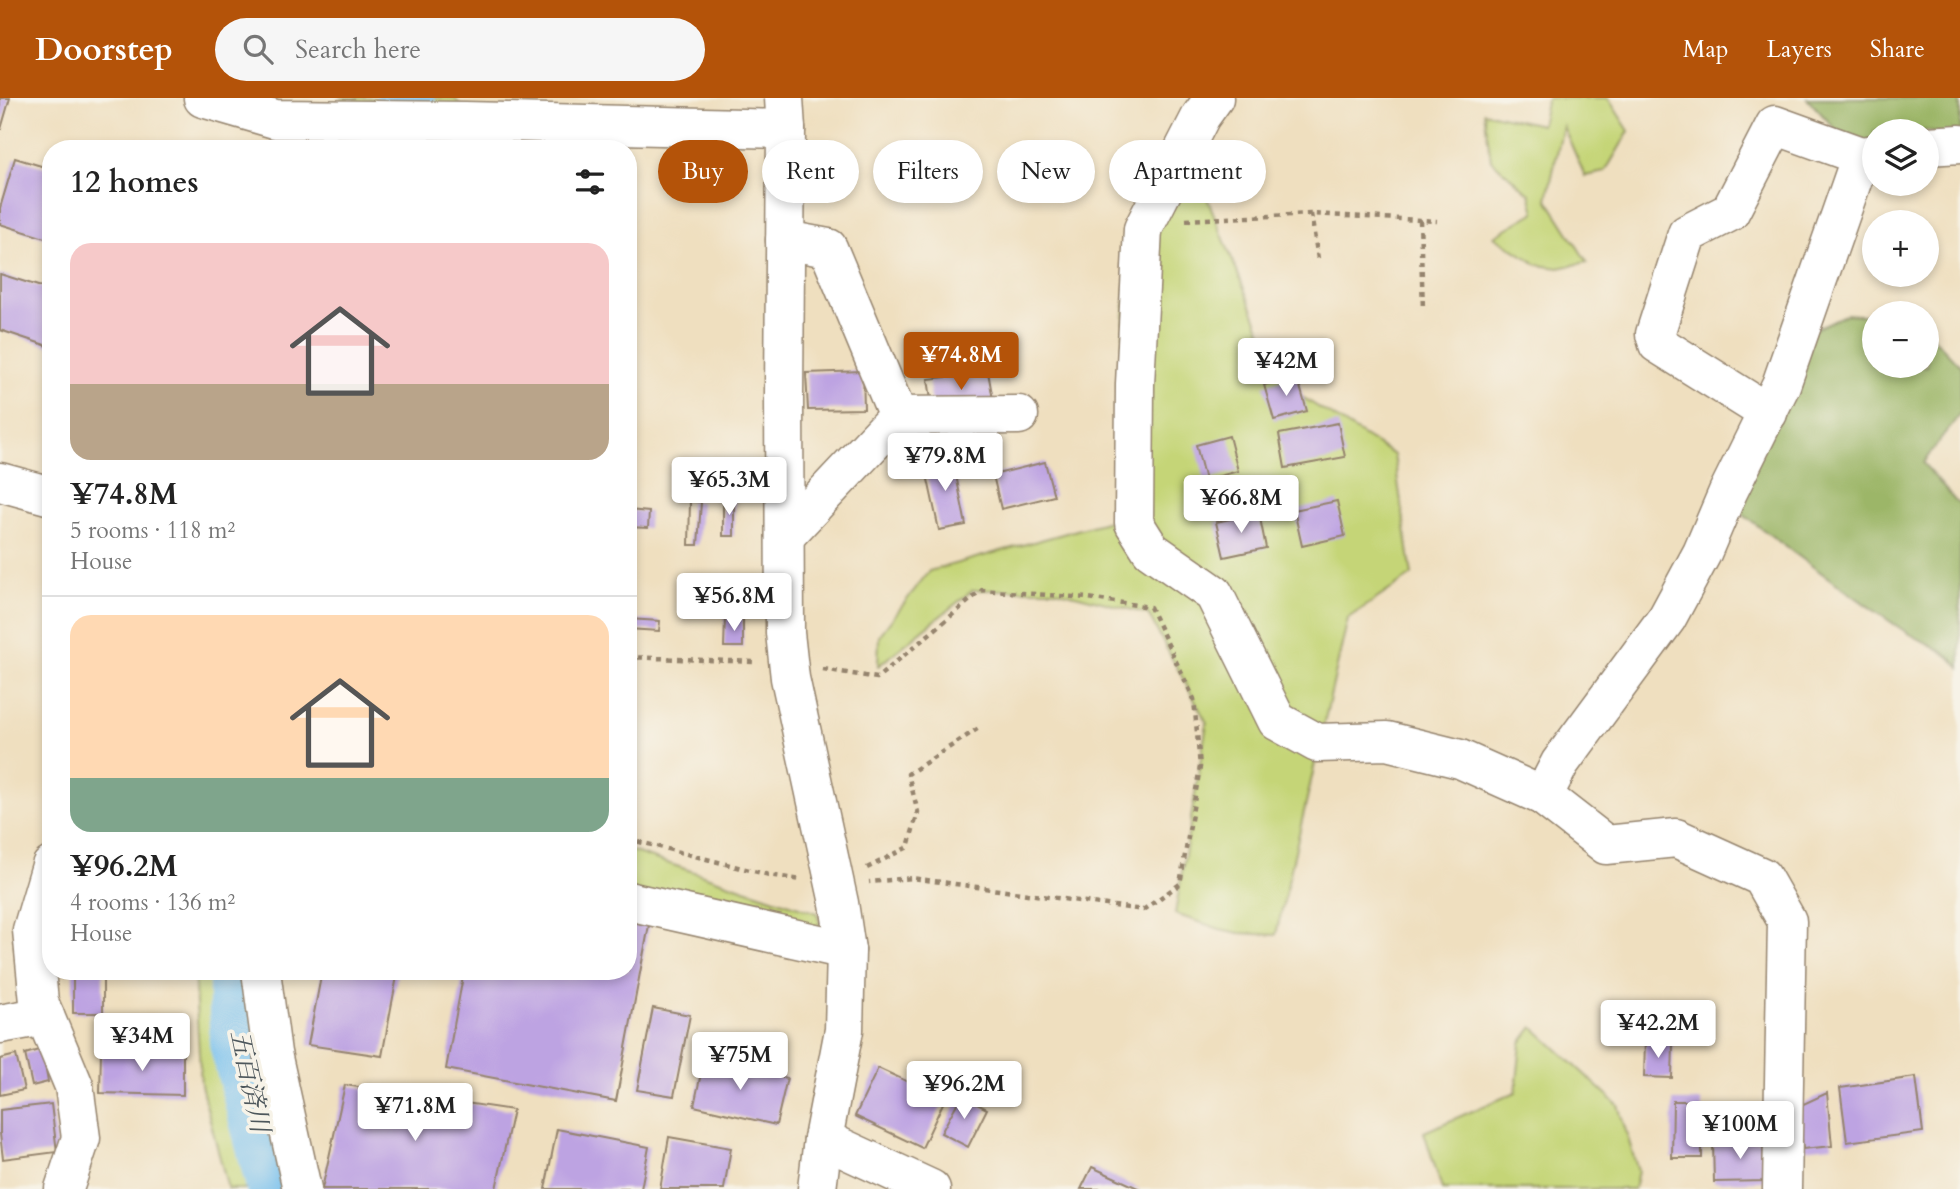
<!DOCTYPE html>
<html lang="en">
<head>
<meta charset="utf-8">
<style>
  body { margin:0; font-family:Cardo,"Noto Serif JP",serif; background:#f6f6f6; color:#222; height:100vh; display:flex; flex-direction:column; font-size:26px; white-space:nowrap }
  * { box-sizing:border-box; margin:0 }
  p { font-size:23px; color:#767676 }
  .icon { flex:none; width:38px; height:38px; fill:none; stroke:currentColor; stroke-width:2; stroke-linecap:round; stroke-linejoin:round }
  .map { position:relative; flex:1; overflow:hidden }
  .sheet { position:absolute; left:42px; top:42px; width:595px; height:840px; display:flex; flex-direction:column; background:#fff; border-radius:28px; box-shadow:0 4px 10px #0003 }
  .sheet>* { flex:none }
  .banner { position:absolute; left:658px; top:42px; width:665px; height:63px; display:flex; gap:14px }
  .fabs { position:absolute; left:1862px; top:21px; display:grid; gap:14px }
  .fabs a { display:grid; place-items:center; width:77px; height:77px; border-radius:50%; background:#fff; box-shadow:0 4px 10px #0003; font-size:35px }
  .price { position:absolute; translate:-50% -60px; padding:0 16px; border-radius:7px; background:#fff; color:#222; font-size:23px; line-height:46px; filter:drop-shadow(0 2px 4px #0008) }
  .price::after { content:''; position:absolute; left:50%; top:42px; width:21px; height:16px; margin-left:-10px; background:inherit; clip-path:polygon(0 0,100% 0,50% 100%) }
  .price.on { background:#b45309; color:#fff }
  ul { padding:0; list-style:none }
  li { display:grid; align-content:center; gap:14px; height:371px; padding:0 28px }
  li+li { border-top:2px solid #e0e0e0 }
  li span { display:grid; place-items:center; height:217px; border-radius:21px; color:#555 }
  li>.icon { margin-inline-start:auto }
  span .icon { width:126px; height:126px; fill:#fffc; stroke-width:1 }
  li b { font-size:30px }
  h2 { display:flex; justify-content:space-between; align-items:center; height:84px; padding:0 28px; font-size:30px }
  .tag { padding:0 24px; border-radius:32px; background:#fff; box-shadow:0 4px 10px #0003; font-size:24px; line-height:63px }
  .tag.on { background:#b45309; color:#fff }
  header { display:flex; align-items:center; gap:42px; box-sizing:border-box; height:98px; padding:0 35px; background:#b45309; color:#fff }
  header strong { font-size:33px }
  nav { display:flex; gap:38px; margin-inline-start:auto; font-size:24px }
  .search { width:490px; height:63px; background:#f6f6f6; display:flex; align-items:center; gap:18px; box-sizing:border-box; padding:0 24px; border-radius:38px; color:#767676; font-size:26px }
  .map>svg:first-child { display:block }
</style>
</head>
<body>
<header>
<strong>Doorstep</strong>
<div class="search"><svg class="icon" aria-label="search" viewBox="0 0 24 24"><circle cx="10" cy="10" r="6"/><path d="M15 15l6 6"/></svg>Search here</div>
<nav><a>Map</a><a>Layers</a><a>Share</a></nav>
</header>
<div class="map">
<svg width="1960" height="1091" viewBox="0 0 1960 1091">
  <rect width="100%" height="100%" fill="#f7f3e8"/>
  <filter id="ink" filterUnits="userSpaceOnUse"><feTurbulence type="fractalNoise" baseFrequency=".0143" numOctaves="2"/><feDisplacementMap in="SourceGraphic" scale="14" xChannelSelector="R" yChannelSelector="G"/><feConvolveMatrix kernelMatrix="1 2 1 2 8 2 1 2 1" color-interpolation-filters="sRGB"/></filter>
  <filter id="wash" filterUnits="userSpaceOnUse"><feTurbulence type="fractalNoise" baseFrequency=".00686" numOctaves="4" result="noise"/><feDisplacementMap in="SourceGraphic" scale="28" xChannelSelector="R" yChannelSelector="G"/><feGaussianBlur stdDeviation="1.57" result="paint"/><feColorMatrix in="noise" values="0 0 0 0 0 0 0 0 0 0 0 0 0 0 0 0 0 1.4 0 .05"/><feComposite in="paint" operator="in"/></filter>
  <g filter="url(#wash)">
    <rect width="100%" height="100%" fill="#efdfbf"/>
    <!-- green -->
    <g fill="#c5d577" stroke="#80804a" stroke-width="2">
      <path d="M341 0H455L461 9 476 51H365L357 21Z"/>
      <path d="M1547 0H1608L1629 33 1605 74 1585 78 1563 28 1547 101 1587 164 1559 170 1538 167 1494 138 1535 114 1530 96 1491 62 1484 14 1541 27Z"/>
      <path d="M1195 70 1273 262 1288 290 1394 357 1412 477 1348 520 1276 837 1239 835 1220 831 1175 816 1207 625 1148 516 1056 492H973L878 568 879 538 929 473 1113 422 1128 151Z"/>
      <path d="M628 752 817 815 824 840 628 793Z"/>
      <path d="M194 873H262L293 1091H228L201 987Z"/>
      <path d="M1533 929 1618 1007 1638 1073 1634 1091H1442L1424 1034 1516 994 1521 945Z"/>
    </g>
    <!-- forest -->
    <g fill="#9cb668" stroke="#6c7043" stroke-width="2">
      <path d="M1807 0H1960V41L1927 33H1874V45L1847 44Z"/>
      <path d="M1847 216 1874 218V268H1927V233L1960 268V316L1923 365 1956 404 1960 406V570C1946 551 1922 544 1903 532 1842 491 1783 447 1725 403L1808 234Z"/>
    </g>
    <g fill="none" stroke-linecap="round" stroke-linejoin="round">
      <!-- river -->
      <g stroke="#76bfee" stroke-width="56">
        <path d="M405 0 422 51"/>
        <path d="M237 873V944L275 1091"/>
      </g>
    </g>
    <g id="blocks">
      <!-- building -->
      <g fill="#bda3e2">
        <path d="M0 0H10L1 31H0Z"/>
        <path d="M15 60 51 71V142L0 126V110Z"/>
        <path d="M0 176 51 192V249L0 232Z"/>
        <path d="M863 273 864 311 808 312 806 275Z"/>
        <path d="M988 274 994 307 933 314 928 281Z"/>
        <path d="M1297 278 1307 313 1274 322 1264 287Z"/>
        <path d="M1338 325 1345 359 1285 370 1279 336Z"/>
        <path d="M1229 338 1238 373 1205 382 1196 347Z"/>
        <path d="M952 357 966 427 939 432 924 363Z"/>
        <path d="M1045 364 1054 398 1001 411 993 377Z"/>
        <rect x="723" y="400" width="11" height="38"/>
        <path d="M690 403 701 404 698 447H689Z"/>
        <path d="M1337 403 1345 438 1302 448 1294 412Z"/>
        <path d="M628 412 649 414 648 430 628 429Z"/>
        <path d="M1259 415 1266 450 1224 459 1216 424Z"/>
        <path d="M725 520H743V549H724Z"/>
        <path d="M628 521 660 523 659 533 628 531Z"/>
        <path d="M628 823 649 827 616 1003 446 971 464 873H628Z"/>
        <rect x="73" y="873" width="30" height="42"/>
        <path d="M322 873H398L382 958 308 947Z"/>
        <path d="M653 910 690 917 674 998 637 992Z"/>
        <path d="M1645 943 1673 945 1672 980 1644 979Z"/>
        <path d="M42 951 48 984 32 988 25 956Z"/>
        <path d="M101 953 183 954V997L100 995Z"/>
        <path d="M16 957 24 992 0 997V961Z"/>
        <path d="M704 961 787 980 776 1027 694 1008Z"/>
        <path d="M878 970 945 1001 922 1050 855 1018Z"/>
        <path d="M1916 979 1923 1034 1847 1044 1840 990Z"/>
        <path d="M345 987 513 1012 496 1091H322Z"/>
        <path d="M1827 995 1832 1048 1803 1051 1799 1008Z"/>
        <path d="M961 998 987 1011 968 1049 941 1035Z"/>
        <path d="M1673 1003H1702V1060H1672Z"/>
        <path d="M51 1006 57 1054 3 1061 0 1036V1012Z"/>
        <path d="M557 1031 649 1049 641 1091H545Z"/>
        <path d="M669 1039 731 1050 724 1091H660Z"/>
        <path d="M1766 1042 1767 1083 1714 1084 1713 1044Z"/>
        <path d="M1092 1069 1140 1091H1081Z"/>
      </g>
    </g>
  </g>
  <g filter="url(#ink)">
    <use href="#blocks" fill-opacity="0" stroke="#95846e" stroke-width="2"/>
    <g fill="none" stroke-linecap="round" stroke-linejoin="round">
      <defs>
        <g id="minor">
          <path d="M203 0 275 21 465 23 786 31"/>
          <path d="M784 0 786 31 784 297 785 535 790 580 839 805 846 852 844 932 823 1041 817 1091"/>
          <path d="M1214 0 1201 18 1143 131 1135 286 1134 425 1151 452 1214 496 1277 623 1317 645 1387 643 1460 661 1543 698 1606 747 1676 740 1762 779 1787 823 1782 1091"/>
          <path d="M1927 48 1960 46"/>
          <path d="M1768 315 1658 246 1655 236 1687 136 1730 114 1775 27 1861 58 1874 56"/>
          <path d="M898 318 1019 317"/>
          <path d="M0 384 51 398"/>
          <path d="M785 438 898 318 828 150 785 142"/>
          <path d="M1543 698 1560 665 1667 520 1702 455 1728 394 1781 287 1861 58"/>
          <path d="M51 768 32 832 39 904 74 988 81 1040 64 1091"/>
          <path d="M628 803 846 852"/>
          <path d="M261 873 272 955 302 1091"/>
          <path d="M0 926 45 918"/>
          <path d="M823 1041 931 1091"/>
        </g>
      </defs>
      <!-- minor casing -->
      <use href="#minor" stroke="#95846e" stroke-width="41"/>
      <!-- path -->
      <g stroke="#95846e" stroke-width="4.5" stroke-dasharray="5 5" stroke-linecap="butt">
        <path d="M1311 116 1318 161"/>
        <path d="M1186 122 1311 116 1437 123"/>
        <path d="M1420 122 1423 211"/>
        <path d="M628 559 756 564"/>
        <path d="M823 571 877 580 982 492 1088 500 1150 509 1194 601 1200 669 1180 786 1143 812 912 780 869 784"/>
        <path d="M628 741 769 777 801 782"/>
        <path d="M867 770 908 749 918 714 908 676 982 628"/>
      </g>
      <!-- minor -->
      <use href="#minor" stroke="#fff" stroke-width="38"/>
    </g>
  </g>
  <g text-anchor="middle" dominant-baseline="central" stroke-width="7" stroke-linejoin="round" paint-order="stroke">
    <!-- water labels -->
    <g font-size="26" font-style="italic" fill="#4d575c" stroke="#f7f3e8">
      <text transform="translate(250 983) rotate(78)">五百済川</text>
    </g>
  </g>
</svg>
<div class="fabs">
<a><svg class="icon" aria-label="layers" viewBox="0 0 24 24"><path d="M12 4l9 5-9 5-9-5zM3 14l9 5 9-5"/></svg></a>
<a>+</a>
<a>−</a>
</div>
<b class="price on" style="left:961px;top:294px">¥74.8M</b>
<b class="price" style="left:1286px;top:300px">¥42M</b>
<b class="price" style="left:945px;top:395px">¥79.8M</b>
<b class="price" style="left:729px;top:419px">¥65.3M</b>
<b class="price" style="left:1241px;top:437px">¥66.8M</b>
<b class="price" style="left:734px;top:535px">¥56.8M</b>
<b class="price" style="left:1658px;top:962px">¥42.2M</b>
<b class="price" style="left:142px;top:975px">¥34M</b>
<b class="price" style="left:740px;top:994px">¥75M</b>
<b class="price" style="left:964px;top:1023px">¥96.2M</b>
<b class="price" style="left:415px;top:1045px">¥71.8M</b>
<b class="price" style="left:1740px;top:1063px">¥100M</b>
<div class="banner">
<a class="tag on">Buy</a>
<a class="tag">Rent</a>
<a class="tag">Filters</a>
<a class="tag">New</a>
<a class="tag">Apartment</a>
</div>
<section class="sheet">
<h2>12 homes<svg class="icon" aria-label="filters" viewBox="0 0 24 24"><path d="M4 7h16M4 17h16"/><circle cx="9" cy="7" r="2"/><circle cx="15" cy="17" r="2"/></svg></h2>
<ul>
<li><span style="background:linear-gradient(#f6c9c9 65%,#b9a48a 0)"><svg class="icon" aria-label="home" viewBox="0 0 24 24"><path d="M3 11l9-7 9 7M6 9v11h12V9"/></svg></span><div><b>¥74.8M</b><p>5 rooms · 118 m²</p><p>House</p></div></li>
<li><span style="background:linear-gradient(#ffd9b3 75%,#7fa58c 0)"><svg class="icon" aria-label="home" viewBox="0 0 24 24"><path d="M3 11l9-7 9 7M6 9v11h12V9"/></svg></span><div><b>¥96.2M</b><p>4 rooms · 136 m²</p><p>House</p></div></li>
</ul>
</section>
</div>
</body>
</html>
